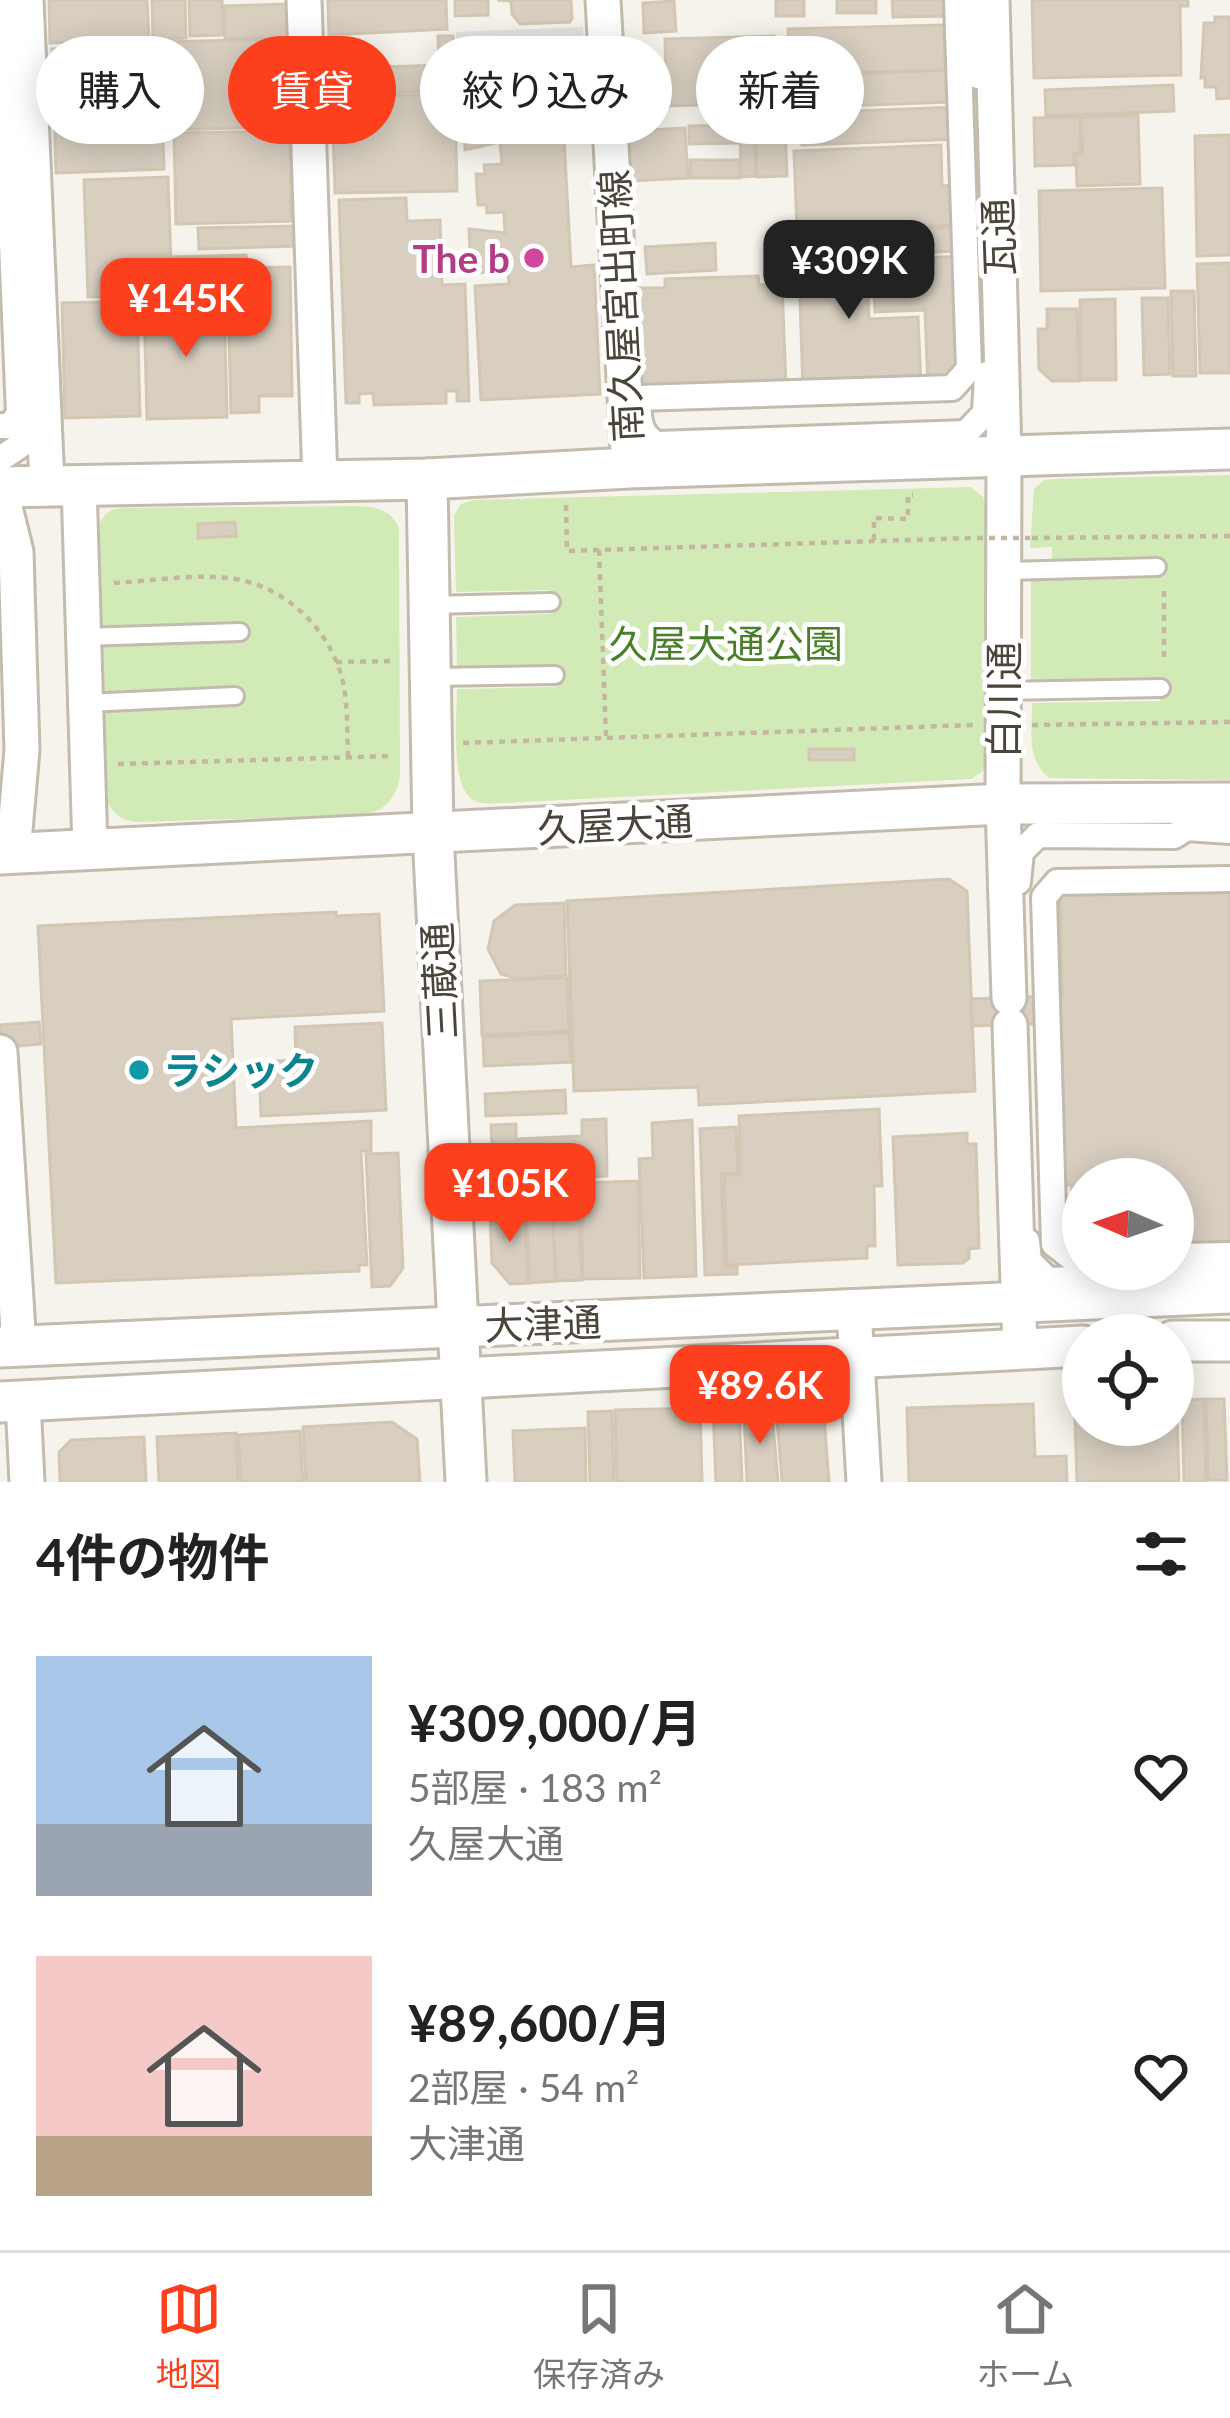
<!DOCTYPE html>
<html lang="ja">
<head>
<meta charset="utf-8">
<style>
  body { margin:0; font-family:Lato,"Noto Sans JP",sans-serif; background:#f2f2f2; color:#222; height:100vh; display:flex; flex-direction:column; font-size:45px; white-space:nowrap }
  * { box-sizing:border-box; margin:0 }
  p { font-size:39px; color:#767676 }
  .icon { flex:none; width:66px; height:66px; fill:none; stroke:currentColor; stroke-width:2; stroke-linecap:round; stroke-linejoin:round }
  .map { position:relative; height:1482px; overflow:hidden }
  .details { display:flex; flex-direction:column; background:#fff; flex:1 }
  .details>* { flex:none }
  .banner { position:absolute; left:36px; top:36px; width:1158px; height:108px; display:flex; gap:24px }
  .needle { width:78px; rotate:272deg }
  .controls { position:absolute; left:1062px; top:1158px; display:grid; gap:24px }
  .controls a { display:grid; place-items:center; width:132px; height:132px; border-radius:50%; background:#fff; box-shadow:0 6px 30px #0003; font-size:60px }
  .price { position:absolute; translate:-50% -102px; padding:0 27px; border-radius:24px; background:#fc3f1d; color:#fff; font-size:39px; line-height:78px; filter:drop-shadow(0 3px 6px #0008) }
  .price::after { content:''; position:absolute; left:50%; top:72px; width:36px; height:27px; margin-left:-18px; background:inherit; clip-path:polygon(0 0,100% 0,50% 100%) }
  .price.current { background:#222; color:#fff }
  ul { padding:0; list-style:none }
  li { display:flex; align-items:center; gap:36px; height:300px; padding:0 36px }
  li span { display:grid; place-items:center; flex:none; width:336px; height:240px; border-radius:0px; color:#555 }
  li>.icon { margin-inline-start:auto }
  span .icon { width:144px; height:144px; fill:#fffc; stroke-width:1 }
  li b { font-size:51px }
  h2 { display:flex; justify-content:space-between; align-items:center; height:144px; padding:0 36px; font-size:51px }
  .pill { padding:0 42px; border-radius:54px; background:#fff; box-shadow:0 6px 30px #0003; font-size:42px; line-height:108px }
  .pill.current { background:#fc3f1d; color:#fff }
  .menu { display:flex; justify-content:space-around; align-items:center; height:168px; border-top:3px solid #e0e0e0; background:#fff; font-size:33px; color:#767676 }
  .menu a { display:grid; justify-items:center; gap:6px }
  .menu .current { color:#fc3f1d }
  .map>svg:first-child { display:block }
</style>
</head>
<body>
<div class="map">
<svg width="1230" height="1482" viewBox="0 0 1230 1482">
  <rect width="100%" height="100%" fill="#f6f3ec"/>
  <!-- green -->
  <g fill="#d2eab5">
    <path d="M1230 475V780L1049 778C1026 759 1032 730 1032 703L1160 701 1161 680H1031V577L1157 576V559H1052V547L1030 548 1034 489 1044 480 1057 479Z"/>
    <path d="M971 487 983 497 985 507 986 761 982 772 971 779 504 803C495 803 482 805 475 801 449 789 457 715 457 689L555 687V666L457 667 456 617 551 614 549 590 456 592 454 516 461 504 473 500Z"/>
    <path d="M358 506C377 507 391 510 399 528L400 778C394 800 386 810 363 815L139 822C123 821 116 817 108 803L96 541C98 523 102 510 122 508Z"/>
  </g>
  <!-- parking -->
  <path fill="#e5e3e0" d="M583 27 586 98 459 103 456 32Z"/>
  <!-- building -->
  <g fill="#d8cfc1" stroke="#d3c7b4" stroke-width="3">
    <path d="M49 0H147L149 40 50 43Z"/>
    <path d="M152 0H185L186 38 153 39Z"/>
    <path d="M189 0H222L223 35 190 36Z"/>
    <path d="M328 0H446L447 29 329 35Z"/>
    <path d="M455 0H488V15L455 16Z"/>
    <path d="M497 0H571L572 18 570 22 520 24 512 14 511 1Z"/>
    <rect x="776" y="0" width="28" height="16"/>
    <rect x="837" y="0" width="39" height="13"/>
    <path d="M892 0H952V16L893 17Z"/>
    <path d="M1032 0H1188V6H1180L1181 75 1034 78Z"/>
    <path d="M674 1 676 31 644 33 643 3Z"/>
    <path d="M291 4 292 37 225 39 224 6Z"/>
    <path d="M1215 17H1230V98L1217 99 1216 87H1205V77L1201 78 1204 23H1215Z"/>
    <path d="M944 25 945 70 789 74 788 29Z"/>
    <path d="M438 36H453L454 61 439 62Z"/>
    <path d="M774 36 776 103 667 106 665 39Z"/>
    <path d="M273 39 275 127 166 130 164 42Z"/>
    <path d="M160 46 164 169 56 173 52 49Z"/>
    <path d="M454 65V91L334 94 333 68Z"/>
    <path d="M949 70 950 102 788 108 791 77Z"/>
    <path d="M1173 85 1174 111 1046 116 1045 90Z"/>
    <path d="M455 94 457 191 335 193 332 97Z"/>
    <path d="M562 102 571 267 594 265 600 394 481 400 475 286 509 284 508 271 471 273 469 229 505 233 504 212 487 213 486 205H478L476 174H485L484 165 502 164 500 142 465 150 463 107Z"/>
    <path d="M959 107 960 139 802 145 800 113Z"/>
    <path d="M1138 115 1140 184 1077 186 1076 155 1083 154 1081 117Z"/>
    <path d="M1080 117 1081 153H1074V165L1035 166 1034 118Z"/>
    <path d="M785 124 787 176 757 177 755 125Z"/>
    <path d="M738 125 739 143 689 144V126Z"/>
    <path d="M740 125H754L756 176 741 177Z"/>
    <path d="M685 128 688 178 630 181 627 131Z"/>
    <path d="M290 131 291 221 176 224 174 133Z"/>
    <path d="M1230 135V255L1197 256 1195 136Z"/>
    <path d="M941 145 942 186 958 185 959 225 797 231 794 151Z"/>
    <rect x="690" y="160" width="50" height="18"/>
    <path d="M168 177 172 294 88 297 84 180Z"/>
    <path d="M1162 188 1165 288 1041 291 1039 191Z"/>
    <path d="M406 198 407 221 440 220 442 285 465 284 469 401H457V391H446V403L374 405 373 393 359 394V403H346L339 200Z"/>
    <path d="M298 226 299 246 199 249 198 228Z"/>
    <path d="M963 227 964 251 872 254 871 238H888V229Z"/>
    <path d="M865 233 869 319 918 317 921 386 803 390 798 236Z"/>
    <path d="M715 243 716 270 647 274 645 247Z"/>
    <path d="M246 255 247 268 290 267 292 396H259V412L231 413 228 293 175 295 174 257Z"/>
    <path d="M964 256 968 368 928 387 925 310 875 312 873 260Z"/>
    <path d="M1230 263V373H1200L1197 264Z"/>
    <path d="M758 276 759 285 782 284 786 387 642 391 639 288H665V279Z"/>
    <path d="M1171 291H1194L1196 376H1173Z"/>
    <path d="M1142 298H1168L1170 374 1144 375Z"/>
    <path d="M1115 299 1116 380H1081L1080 300Z"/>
    <path d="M224 300 227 417 147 419 144 302Z"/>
    <path d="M137 301 140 416 65 418 62 303Z"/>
    <path d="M1047 309H1077L1079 381H1052L1039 369 1038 329H1047Z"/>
    <path d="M235 522 236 536 198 538V524Z"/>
    <rect x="809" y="749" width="45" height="11"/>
    <path d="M949 879 967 891 975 1091 699 1105 698 1087 574 1091 567 901Z"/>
    <path d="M1230 880V1248L1173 1249V1179H1083V1251H1073L1072 1185H1059L1056 996H1062L1060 882Z"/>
    <path d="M564 903 566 975 518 979 501 974 488 949 494 921 515 905Z"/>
    <path d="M336 912V916L379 914 384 1011 231 1019 236 1128 371 1121V1151H361L367 1265H359V1271L56 1283 38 926Z"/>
    <path d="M567 978 569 1031 482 1035 480 981Z"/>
    <path d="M1054 996 1055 1023 972 1026 971 999Z"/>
    <path d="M39 1022 41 1044 0 1048V1025Z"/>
    <path d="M382 1023 386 1110 261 1116 259 1062 296 1060 295 1027Z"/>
    <path d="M569 1033 571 1062 484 1066 483 1037Z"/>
    <path d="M565 1090 566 1113 486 1116 485 1094Z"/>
    <path d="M879 1109 882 1186H874L875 1246H867V1258L727 1265 724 1175H740L739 1116Z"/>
    <path d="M606 1119 607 1176 494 1181 491 1125 516 1124V1139L582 1136V1120Z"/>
    <path d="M692 1120 696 1276 644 1278 639 1159 653 1158 652 1123Z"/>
    <path d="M736 1127 738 1173 721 1174 725 1267H737V1274L705 1275 700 1129Z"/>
    <path d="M967 1133V1144H976L979 1248 969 1249V1258L963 1263 898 1265 893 1137Z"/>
    <path d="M398 1153 403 1268 390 1286 372 1287 366 1154Z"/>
    <path d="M552 1180V1206L489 1208 488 1183Z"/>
    <path d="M638 1181 640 1278 583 1279 581 1183Z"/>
    <path d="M578 1205 582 1280 556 1281 552 1207Z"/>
    <path d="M552 1207 556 1281 530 1283 526 1208Z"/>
    <path d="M524 1209 528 1283 510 1284 492 1263 490 1211Z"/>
    <path d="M1173 1385H1176L1179 1481 1077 1482 1074 1388H1083V1425H1173Z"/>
    <path d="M1204 1399 1206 1482H1184L1182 1400Z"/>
    <path d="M1206 1399H1224L1227 1480H1208Z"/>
    <path d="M1033 1404 1035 1457 1066 1456 1067 1482H909L907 1408Z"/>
    <path d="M805 1405 824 1416 829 1482H782L776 1406Z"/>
    <path d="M739 1407 742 1482H716L713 1409Z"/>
    <path d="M700 1408 702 1482H617L615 1410Z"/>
    <path d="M751 1409 772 1414 778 1482H747L744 1414Z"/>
    <path d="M612 1411 614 1482H590L588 1412Z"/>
    <path d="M392 1422 417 1439 420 1482H306L303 1427Z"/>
    <path d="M585 1428 586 1482H515L513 1431Z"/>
    <path d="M300 1431 303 1482H241L238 1435Z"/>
    <path d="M236 1433 238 1482H159L157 1437Z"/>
    <path d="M144 1437 146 1482H60L59 1452 71 1440Z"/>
  </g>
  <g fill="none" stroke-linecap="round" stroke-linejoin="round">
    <defs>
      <g id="service">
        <path d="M1003 571 1157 567"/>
        <path d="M430 605 551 602"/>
        <path d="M83 637 240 632"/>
        <path d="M431 677 555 675"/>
        <path d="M1004 691 1161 688"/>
        <path d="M86 703 235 696"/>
      </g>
      <g id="pedestrian">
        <path d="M957 0 969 369 952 388 638 398C639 418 638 434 657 444L966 433 985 413 987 374"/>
        <path d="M975 0 978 76"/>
        <path d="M0 426H10L19 414 2 0"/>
        <path d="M0 459 24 443 27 392"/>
        <path d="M1018 882 1021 852 1038 835 1174 836 1187 828 1230 831"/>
        <path d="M1027 1241 1029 1261 1048 1280 1230 1274"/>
        <path d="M1173 1256 1230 1255"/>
        <path d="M1083 1258H1072L1054 1244 1044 897 1057 882 1230 879"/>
      </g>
      <g id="minor">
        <path d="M26 0 47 485"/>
        <path d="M304 0 320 481"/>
        <path d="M603 0 629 468"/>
        <path d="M992 0 1004 455 1003 804 1009 998"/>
        <path d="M79 484 90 849"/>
        <path d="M0 487 16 552 17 586 22 750 13 853"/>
        <path d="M1010 1025 1020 1349"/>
        <path d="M0 1052 19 1346"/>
        <path d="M854 1309 864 1482"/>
        <path d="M23 1401 27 1482"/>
      </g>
      <g id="tertiary">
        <path d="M427 479 433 834 466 1482"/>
        <path d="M0 487 427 479 629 468 1230 449"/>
        <path d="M0 854 1003 804 1230 803"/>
        <path d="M1173 1341H1230"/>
        <path d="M0 1347 1230 1293"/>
        <path d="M0 1402 1083 1346"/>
      </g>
    </defs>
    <!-- service casing -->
    <use href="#service" stroke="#c2bbae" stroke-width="22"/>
    <!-- pedestrian casing -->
    <use href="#pedestrian" stroke="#c2bbae" stroke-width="30"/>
    <!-- minor casing -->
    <use href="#minor" stroke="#c2bbae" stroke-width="39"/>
    <!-- tertiary casing -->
    <use href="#tertiary" stroke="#c2bbae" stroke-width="45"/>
    <!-- path -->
    <g stroke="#c4b79f" stroke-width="4.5" stroke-dasharray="6 6" stroke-linecap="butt">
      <path d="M566 505 567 551 972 538"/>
      <path d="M1032 538 1230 536"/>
      <path d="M874 540V518L908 519V495H913"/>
      <path d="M599 550 606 736"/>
      <path d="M114 583C152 581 196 573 235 579 287 587 331 631 343 682 348 706 347 732 348 757"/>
      <path d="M1164 591V663"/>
      <path d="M336 662 394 661"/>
      <path d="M1032 725 1230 722"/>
      <path d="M463 743 973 725"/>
      <path d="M118 764 394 756"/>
    </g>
    <!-- service -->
    <use href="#service" stroke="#fff" stroke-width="16"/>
    <!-- pedestrian -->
    <use href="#pedestrian" stroke="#fff" stroke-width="24"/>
    <!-- minor -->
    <use href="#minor" stroke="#fff" stroke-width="33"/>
    <!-- tertiary -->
    <use href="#tertiary" stroke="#fff" stroke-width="39"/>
    <!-- path-bridge -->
    <path stroke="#c4b79f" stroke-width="4.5" stroke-dasharray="6 6" stroke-linecap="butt" d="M977 538H1030"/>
  </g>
  <!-- markers -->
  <circle fill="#d1479c" stroke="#fff" stroke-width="4.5" cx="534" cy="258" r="12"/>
  <circle fill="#0f9aa8" stroke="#fff" stroke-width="4.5" cx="139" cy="1070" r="12"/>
  <g text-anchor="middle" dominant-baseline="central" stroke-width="10" stroke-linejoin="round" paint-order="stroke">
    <!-- street labels -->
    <g font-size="39" fill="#4b4439" stroke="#fff">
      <text transform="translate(998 237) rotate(-92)">瓦通</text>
      <text transform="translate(620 306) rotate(-93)">南久屋宮出町線</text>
      <text transform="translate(1003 700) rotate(-90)">白川通</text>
      <text transform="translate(615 824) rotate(-3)">久屋大通</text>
      <text transform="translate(439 981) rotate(-93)">三蔵通</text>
      <text transform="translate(543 1323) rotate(-2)">大津通</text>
    </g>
    <!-- hotel labels -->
    <g font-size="39" font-weight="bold" fill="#b23c85" stroke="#fff" text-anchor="end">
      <text x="510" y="258">The b</text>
    </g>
    <!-- park labels -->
    <g font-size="39" fill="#4a7f2a" stroke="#fff">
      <text x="726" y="643">久屋大通公園</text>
    </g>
    <!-- culture labels -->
    <g font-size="39" font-weight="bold" fill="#0d838f" stroke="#fff" text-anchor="start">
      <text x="163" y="1070">ラシック</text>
    </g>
  </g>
</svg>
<div class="controls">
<a><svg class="needle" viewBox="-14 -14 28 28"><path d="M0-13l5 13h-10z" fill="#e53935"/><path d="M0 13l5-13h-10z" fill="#767676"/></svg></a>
<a><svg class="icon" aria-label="locate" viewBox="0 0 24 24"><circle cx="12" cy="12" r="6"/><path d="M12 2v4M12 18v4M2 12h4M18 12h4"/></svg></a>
</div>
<b class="price current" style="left:849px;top:322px">¥309K</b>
<b class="price" style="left:186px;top:360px">¥145K</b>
<b class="price" style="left:510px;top:1245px">¥105K</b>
<b class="price" style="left:760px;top:1447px">¥89.6K</b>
<div class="banner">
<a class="pill">購入</a>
<a class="pill current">賃貸</a>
<a class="pill">絞り込み</a>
<a class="pill">新着</a>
</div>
</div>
<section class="details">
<h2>4件の物件<svg class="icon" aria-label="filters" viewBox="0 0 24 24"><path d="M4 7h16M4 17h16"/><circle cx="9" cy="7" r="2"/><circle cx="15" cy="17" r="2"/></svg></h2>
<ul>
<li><span style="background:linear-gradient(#a9c7e8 70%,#9aa5b1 0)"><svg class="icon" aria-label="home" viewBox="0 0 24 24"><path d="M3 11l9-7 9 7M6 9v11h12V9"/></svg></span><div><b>¥309,000/月</b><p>5部屋 · 183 m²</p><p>久屋大通</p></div><svg class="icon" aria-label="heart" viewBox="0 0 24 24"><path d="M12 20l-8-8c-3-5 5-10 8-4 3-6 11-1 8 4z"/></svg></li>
<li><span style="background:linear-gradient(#f6c9c9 75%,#b9a48a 0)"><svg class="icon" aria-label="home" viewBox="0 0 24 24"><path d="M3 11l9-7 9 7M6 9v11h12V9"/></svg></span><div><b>¥89,600/月</b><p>2部屋 · 54 m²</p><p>大津通</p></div><svg class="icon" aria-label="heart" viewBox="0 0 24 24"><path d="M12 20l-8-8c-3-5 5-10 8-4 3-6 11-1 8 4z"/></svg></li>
</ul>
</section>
<nav class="menu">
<a class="current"><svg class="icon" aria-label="map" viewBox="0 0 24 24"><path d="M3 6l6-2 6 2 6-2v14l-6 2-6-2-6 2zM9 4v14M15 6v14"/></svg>地図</a>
<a><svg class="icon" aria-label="saved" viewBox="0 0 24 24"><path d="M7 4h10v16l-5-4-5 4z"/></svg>保存済み</a>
<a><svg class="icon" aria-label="home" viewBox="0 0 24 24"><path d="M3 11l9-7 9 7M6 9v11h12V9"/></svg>ホーム</a>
</nav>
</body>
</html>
